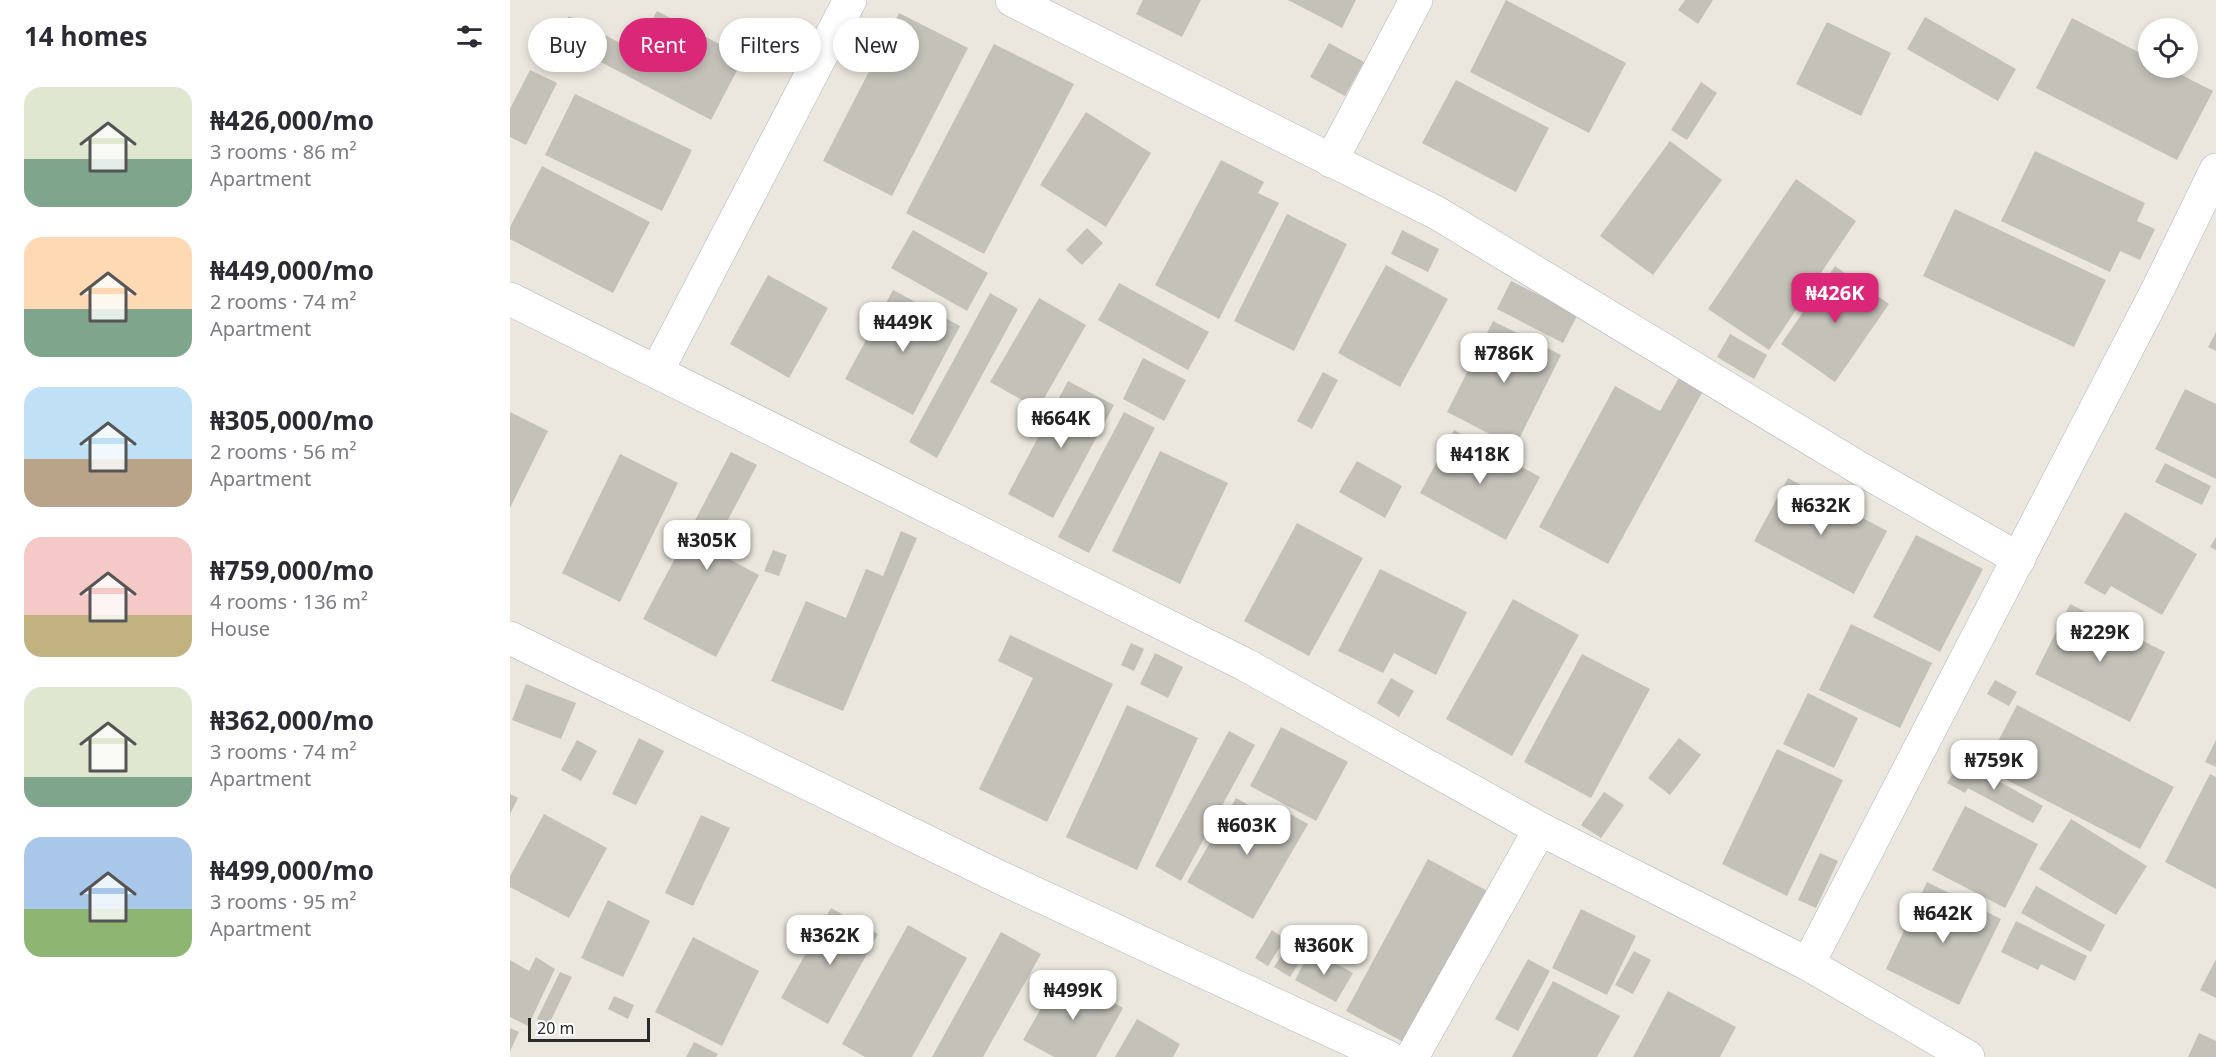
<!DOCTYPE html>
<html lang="en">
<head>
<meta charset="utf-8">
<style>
  body { margin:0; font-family:"Noto Sans",sans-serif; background:#f2f2f3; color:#2b2b33; height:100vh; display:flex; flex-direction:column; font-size:22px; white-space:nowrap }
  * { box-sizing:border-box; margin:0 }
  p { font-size:20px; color:#7c7c81 }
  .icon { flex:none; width:33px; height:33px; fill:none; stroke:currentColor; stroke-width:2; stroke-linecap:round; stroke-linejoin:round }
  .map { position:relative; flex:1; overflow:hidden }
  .drawer { display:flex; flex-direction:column; background:#fff; width:510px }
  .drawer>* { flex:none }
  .banner { position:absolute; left:18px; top:18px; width:570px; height:54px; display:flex; gap:12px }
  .controls { position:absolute; left:1628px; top:18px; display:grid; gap:12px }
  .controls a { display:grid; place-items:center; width:60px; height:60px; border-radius:50%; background:#fff; box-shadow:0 3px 9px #0003; font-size:30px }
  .scale { position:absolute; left:18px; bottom:15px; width:122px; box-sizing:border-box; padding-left:6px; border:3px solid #2a2a2a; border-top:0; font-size:16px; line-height:21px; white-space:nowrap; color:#2a2a2a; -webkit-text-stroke:4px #fff; paint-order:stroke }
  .price { position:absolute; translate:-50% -51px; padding:0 14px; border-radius:12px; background:#fff; color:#222; font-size:20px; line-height:39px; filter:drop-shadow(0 2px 3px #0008) }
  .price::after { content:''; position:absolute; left:50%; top:36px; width:18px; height:14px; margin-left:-9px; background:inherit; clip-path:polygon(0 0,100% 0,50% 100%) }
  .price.current { background:#db2777; color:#fff }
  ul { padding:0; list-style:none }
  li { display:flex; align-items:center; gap:18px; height:150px; padding:0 24px }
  li span { display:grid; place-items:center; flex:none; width:168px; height:120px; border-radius:18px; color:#555 }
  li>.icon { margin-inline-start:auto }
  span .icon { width:72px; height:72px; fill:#fffc; stroke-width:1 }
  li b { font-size:26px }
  h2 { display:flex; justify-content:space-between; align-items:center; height:72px; padding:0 24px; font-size:26px }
  .chip { padding:0 21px; border-radius:27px; background:#fff; box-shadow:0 3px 9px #0003; font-size:21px; line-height:54px }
  .chip.current { background:#db2777; color:#fff }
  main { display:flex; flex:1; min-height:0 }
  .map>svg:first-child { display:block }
</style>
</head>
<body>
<main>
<section class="drawer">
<h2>14 homes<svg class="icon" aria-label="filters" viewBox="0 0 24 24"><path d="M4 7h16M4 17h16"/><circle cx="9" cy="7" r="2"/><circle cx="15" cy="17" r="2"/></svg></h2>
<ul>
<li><span style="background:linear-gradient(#dfe7d0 60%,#7fa58c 0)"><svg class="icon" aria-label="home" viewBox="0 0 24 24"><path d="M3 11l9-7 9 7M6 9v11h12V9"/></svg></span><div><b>₦426,000/mo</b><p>3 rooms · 86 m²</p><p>Apartment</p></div></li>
<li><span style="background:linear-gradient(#ffd9b3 60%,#7fa58c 0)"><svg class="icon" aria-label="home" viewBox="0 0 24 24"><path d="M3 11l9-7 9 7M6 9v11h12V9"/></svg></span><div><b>₦449,000/mo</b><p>2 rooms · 74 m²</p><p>Apartment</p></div></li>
<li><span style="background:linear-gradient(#bfe0f5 60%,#b9a48a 0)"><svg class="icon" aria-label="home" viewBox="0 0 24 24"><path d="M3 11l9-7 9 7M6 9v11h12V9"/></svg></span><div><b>₦305,000/mo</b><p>2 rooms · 56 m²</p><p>Apartment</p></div></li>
<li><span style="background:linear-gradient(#f6c9c9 65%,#c2b280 0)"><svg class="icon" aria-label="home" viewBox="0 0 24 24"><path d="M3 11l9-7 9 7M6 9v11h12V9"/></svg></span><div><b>₦759,000/mo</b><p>4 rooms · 136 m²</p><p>House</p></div></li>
<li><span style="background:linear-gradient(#dfe7d0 75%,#7fa58c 0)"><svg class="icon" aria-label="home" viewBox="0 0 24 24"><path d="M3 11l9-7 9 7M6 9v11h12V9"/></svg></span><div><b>₦362,000/mo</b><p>3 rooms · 74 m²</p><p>Apartment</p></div></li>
<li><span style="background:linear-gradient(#a9c7e8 60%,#8fb573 0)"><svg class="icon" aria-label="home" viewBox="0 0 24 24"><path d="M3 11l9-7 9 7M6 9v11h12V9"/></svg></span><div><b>₦499,000/mo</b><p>3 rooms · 95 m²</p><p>Apartment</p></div></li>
</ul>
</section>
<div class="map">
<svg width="1706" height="1057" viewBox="0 0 1706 1057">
  <rect width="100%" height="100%" fill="#ebe7de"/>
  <!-- building -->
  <g fill="#c4c1b9">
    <path d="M633 0H691L672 37 626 14Z"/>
    <path d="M778 0H846L832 28Z"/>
    <path d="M996 0 1116 63 1079 133 960 72Z"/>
    <path d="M1175 0H1203L1188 24 1168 10Z"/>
    <path d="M147 11 234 57 201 120 47 39 59 16 125 51Z"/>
    <path d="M389 13 458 48 382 196 313 161Z"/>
    <path d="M1415 17 1506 69 1488 101 1397 49Z"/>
    <path d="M1562 18 1638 57V68H1658L1703 91 1667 160 1526 88Z"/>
    <path d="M1317 22 1381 53 1351 116 1286 84Z"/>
    <path d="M819 43 854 62 835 96 800 77Z"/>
    <path d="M484 44 564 84 474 254 396 213Z"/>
    <path d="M20 70 47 83 16 145 0 137V109Z"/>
    <path d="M946 80 1039 128 1006 192 912 143Z"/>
    <path d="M1191 82 1207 93 1177 140 1161 130Z"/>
    <path d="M65 94 182 150 152 211 35 155Z"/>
    <path d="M576 112 641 153 596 227 530 185Z"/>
    <path d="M1160 141 1212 180 1143 275 1090 236Z"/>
    <path d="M1525 151 1635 203 1627 221 1645 229 1630 260 1610 251 1600 272 1491 221Z"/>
    <path d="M711 160 754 182 748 193 769 203 709 319 645 285Z"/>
    <path d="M32 166 140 222 103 293 0 239V227Z"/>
    <path d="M1286 179 1346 221 1259 350 1198 309Z"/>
    <path d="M1445 209 1596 280 1564 347 1413 276Z"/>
    <path d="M777 214 837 244 784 351 724 321Z"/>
    <path d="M577 228 593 243 572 265 556 250Z"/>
    <path d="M403 230 478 273 457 311 381 268Z"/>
    <path d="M892 230 929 249 918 272 881 254Z"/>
    <path d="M876 265 938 299 890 387 828 353Z"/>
    <path d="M1325 266 1379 304 1325 382 1271 344Z"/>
    <path d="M258 275 318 308 279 378 220 344Z"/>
    <path d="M1001 281 1068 314 1053 343 987 309Z"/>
    <path d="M609 283 699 332 678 370 588 320Z"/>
    <path d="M383 290 450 326 403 415 335 379Z"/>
    <path d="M480 293 508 309 427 458 399 442Z"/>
    <path d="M529 298 576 325 528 409 480 382Z"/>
    <path d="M983 321 1051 355 1005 447 937 412Z"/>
    <path d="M1706 332V351L1698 347Z"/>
    <path d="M1220 334 1257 355 1244 379 1207 357Z"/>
    <path d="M633 358 676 380 654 421 613 399Z"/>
    <path d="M813 372 828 380 802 429 787 421Z"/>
    <path d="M1170 376 1194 389 1098 564 1029 527 1105 386 1150 411Z"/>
    <path d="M558 381 604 405 543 518 498 494Z"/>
    <path d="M1675 389 1706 404V479L1645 449Z"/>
    <path d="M0 412 38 431 0 508Z"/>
    <path d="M614 412 645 428 579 553 548 537Z"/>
    <path d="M944 430 1030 477 996 540 910 493Z"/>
    <path d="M650 451 718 483 670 584 602 551Z"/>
    <path d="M221 452 247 465 202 550 249 575 206 657 133 619Z"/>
    <path d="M110 454 168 483 110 602 52 573Z"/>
    <path d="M847 461 892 486 875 518 829 492Z"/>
    <path d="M1655 463 1701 486 1692 505 1645 482Z"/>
    <path d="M1278 478 1377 531 1344 594 1244 541Z"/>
    <path d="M1615 512 1687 554 1652 615 1601 586 1595 595 1574 583Z"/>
    <path d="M787 523 853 558 799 656 734 621Z"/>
    <path d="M391 531 407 538 333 711 261 681 296 601 336 618 356 569 373 576Z"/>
    <path d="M1406 535 1473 569 1430 652 1363 617Z"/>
    <path d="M1706 537V550L1700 547Z"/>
    <path d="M263 550 277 555 269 576 254 571Z"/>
    <path d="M870 569 957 612 926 675 884 653 873 673 828 651Z"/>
    <path d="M1003 599 1069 635 1002 756 936 719Z"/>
    <path d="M1560 604 1655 652 1620 722 1525 674Z"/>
    <path d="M1341 624 1422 663 1390 728 1309 690Z"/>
    <path d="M500 635 603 684 537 822 469 789 523 678 488 661Z"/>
    <path d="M621 643 634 649 624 671 611 665Z"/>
    <path d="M645 653 673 667 658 698 630 684Z"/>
    <path d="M1072 654 1140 689 1081 798 1014 762Z"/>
    <path d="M881 678 904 691 889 717 867 703Z"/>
    <path d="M1485 680 1507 692 1499 706 1477 694Z"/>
    <path d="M16 684 66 703 51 739 2 720Z"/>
    <path d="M1298 693 1348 718 1324 768 1273 744Z"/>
    <path d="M617 705 688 738 627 870 556 837Z"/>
    <path d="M1507 705 1664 787 1630 849 1474 768Z"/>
    <path d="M771 727 838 762 806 821 740 786Z"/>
    <path d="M719 731 745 745 671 881 645 866Z"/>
    <path d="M129 738 154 751 126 805 102 794Z"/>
    <path d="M1169 738 1191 755 1160 795 1138 778Z"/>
    <path d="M67 740 87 751 71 781 51 770Z"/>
    <path d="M1706 740V767L1695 762Z"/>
    <path d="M1267 749 1333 780 1277 896 1212 864Z"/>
    <path d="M1451 760 1533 806 1523 823 1458 788 1455 793 1437 783Z"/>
    <path d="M1700 774 1706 777V889L1655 862Z"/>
    <path d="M1094 792 1114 805 1091 838 1071 825Z"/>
    <path d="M0 794 8 798 0 814Z"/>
    <path d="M726 798 760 817 766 806 798 824 743 919 677 882Z"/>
    <path d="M1455 806 1528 844 1495 908 1422 870Z"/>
    <path d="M34 814 97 848 59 918 0 887V876Z"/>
    <path d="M191 815 220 828 183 906 155 893Z"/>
    <path d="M1561 819 1637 866 1606 915 1529 869Z"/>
    <path d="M1310 853 1328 861 1306 908 1288 900Z"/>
    <path d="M918 859 983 894 901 1046 836 1011Z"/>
    <path d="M1417 882 1491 919 1449 1005 1376 969Z"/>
    <path d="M1526 886 1595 925 1581 952 1511 913Z"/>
    <path d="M98 900 140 921 113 977 71 958Z"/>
    <path d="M321 908 368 934 318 1024 271 998Z"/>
    <path d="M1071 909 1126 936 1097 995 1042 968Z"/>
    <path d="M1506 921 1577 956 1565 981 1531 964 1528 970 1491 952Z"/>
    <path d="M398 925 457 958 402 1057H355L332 1044Z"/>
    <path d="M762 930 775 939 758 966 745 958Z"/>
    <path d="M491 932 531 954 473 1057H422Z"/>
    <path d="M183 937 249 971 212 1046 145 1012Z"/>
    <path d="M781 941 797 950 780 977 764 967Z"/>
    <path d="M801 950 843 973 826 1002 785 980Z"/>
    <path d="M1124 951 1141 960 1123 994 1105 985Z"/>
    <path d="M26 957 45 969 18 1026 0 1017V960L19 971Z"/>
    <path d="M1018 959 1040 971 1008 1031 985 1019Z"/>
    <path d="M1706 959V998L1690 990Z"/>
    <path d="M50 972 62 977 39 1024 27 1019Z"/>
    <path d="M551 973 613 1008 586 1057H544L513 1040Z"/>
    <path d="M1043 981 1110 1016 1087 1057H1002Z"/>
    <path d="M1158 991 1226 1027 1210 1057H1123Z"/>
    <path d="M104 996 124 1005 118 1019 98 1009Z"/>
    <path d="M627 1019 670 1044 663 1057H605Z"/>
    <path d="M0 1028 9 1032 0 1051Z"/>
    <path d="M1689 1033 1706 1041V1057H1678Z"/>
    <path d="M184 1042 208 1054 206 1057H176Z"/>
  </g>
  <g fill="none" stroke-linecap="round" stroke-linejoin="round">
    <defs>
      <g id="minor">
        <path d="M502 0 927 213 1349 468 1509 559"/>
        <path d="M821 161 906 0"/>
        <path d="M0 299 736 665 1030 829 1298 964 1458 1057"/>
        <path d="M147 371 340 0"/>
        <path d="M0 638 487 876 878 1057"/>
        <path d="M1298 964 1649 287 1706 170"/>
        <path d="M902 1057 1030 829"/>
      </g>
    </defs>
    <!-- minor casing -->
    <use href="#minor" stroke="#b1b2bd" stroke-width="34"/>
    <!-- minor -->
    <use href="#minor" stroke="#fff" stroke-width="33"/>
  </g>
</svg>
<div class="controls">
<a><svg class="icon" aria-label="locate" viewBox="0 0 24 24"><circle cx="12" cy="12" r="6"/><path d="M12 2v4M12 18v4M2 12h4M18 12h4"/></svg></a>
</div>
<div class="scale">20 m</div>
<b class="price current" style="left:1325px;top:324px">₦426K</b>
<b class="price" style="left:393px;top:353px">₦449K</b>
<b class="price" style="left:994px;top:384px">₦786K</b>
<b class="price" style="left:551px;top:449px">₦664K</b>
<b class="price" style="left:970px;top:485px">₦418K</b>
<b class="price" style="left:1311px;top:536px">₦632K</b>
<b class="price" style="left:197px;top:571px">₦305K</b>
<b class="price" style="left:1590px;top:663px">₦229K</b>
<b class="price" style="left:1484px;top:791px">₦759K</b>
<b class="price" style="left:737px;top:856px">₦603K</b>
<b class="price" style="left:1433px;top:944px">₦642K</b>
<b class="price" style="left:320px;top:966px">₦362K</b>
<b class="price" style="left:814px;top:976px">₦360K</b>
<b class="price" style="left:563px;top:1021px">₦499K</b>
<div class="banner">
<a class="chip">Buy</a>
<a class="chip current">Rent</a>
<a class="chip">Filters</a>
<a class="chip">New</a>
</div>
</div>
</main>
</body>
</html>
